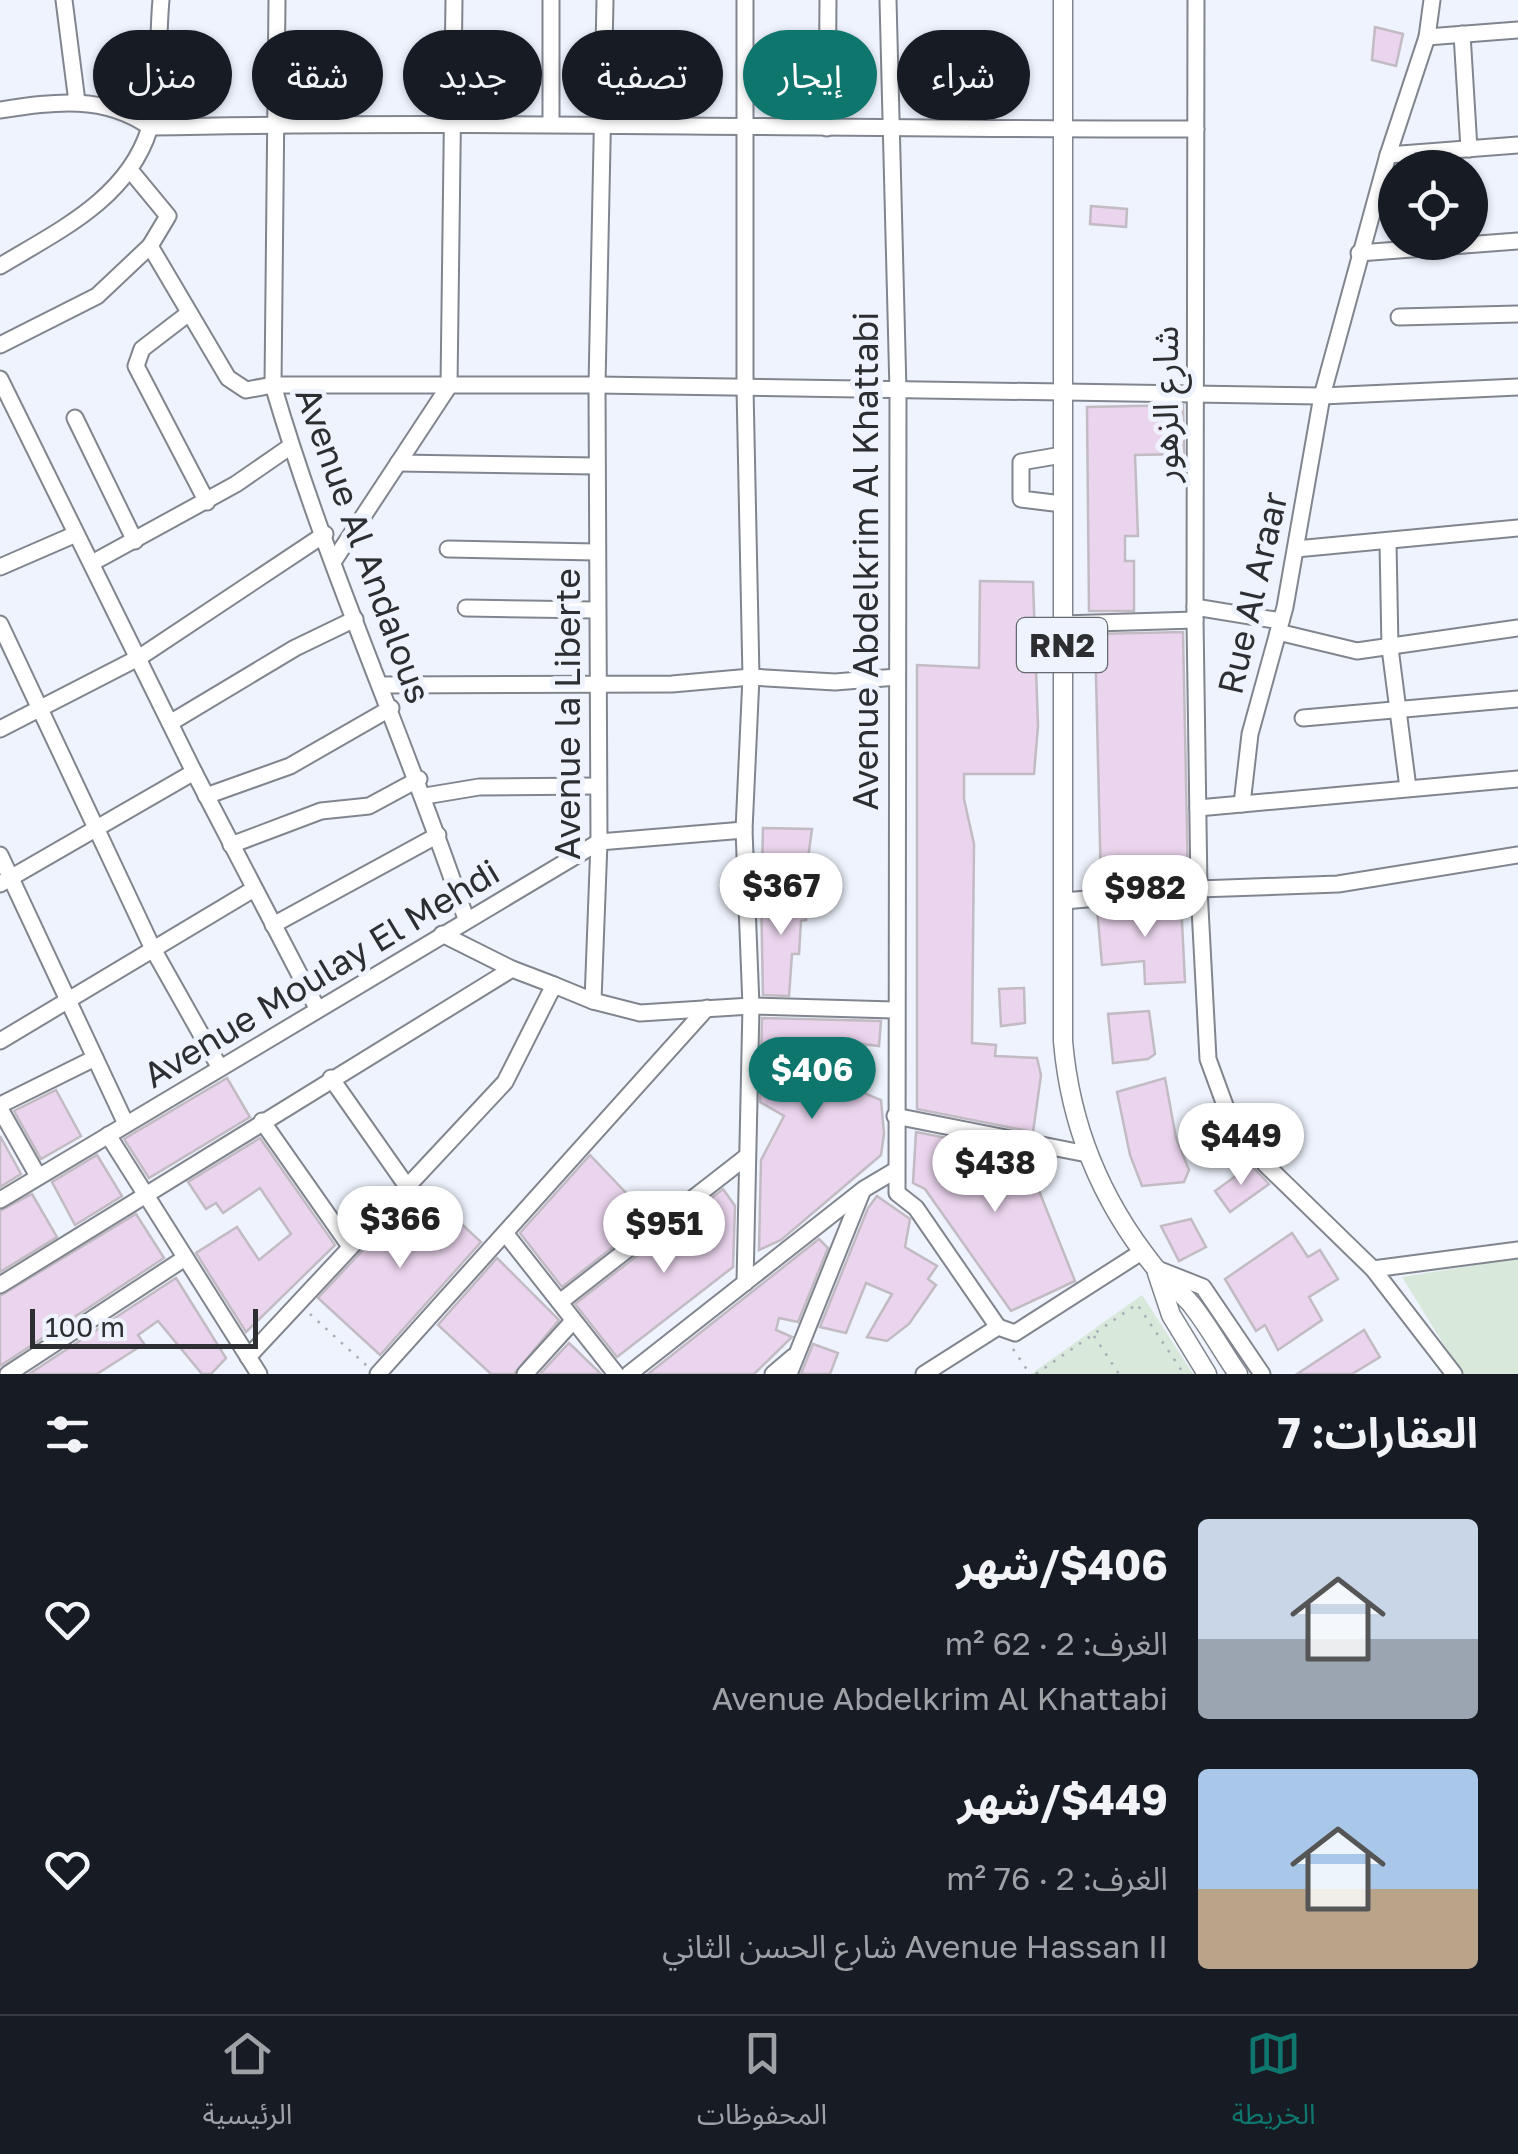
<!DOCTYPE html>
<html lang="ar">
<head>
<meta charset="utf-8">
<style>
  body { margin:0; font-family:"Golos Text","Noto Sans Arabic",sans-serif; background:#20242c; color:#f1f3f6; direction:rtl; height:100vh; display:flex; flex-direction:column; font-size:38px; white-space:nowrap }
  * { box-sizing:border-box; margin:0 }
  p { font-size:32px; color:#9ea1a6 }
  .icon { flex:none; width:55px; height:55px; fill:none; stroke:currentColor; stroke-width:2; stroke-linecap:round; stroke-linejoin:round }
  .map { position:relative; height:1374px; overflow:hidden; direction:ltr }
  .details { display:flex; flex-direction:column; background:#171b24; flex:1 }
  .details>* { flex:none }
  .hud { position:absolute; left:30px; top:30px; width:1000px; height:90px; direction:rtl; display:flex; gap:20px }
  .controls { position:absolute; left:1378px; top:150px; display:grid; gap:20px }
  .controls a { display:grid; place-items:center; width:110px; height:110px; border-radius:50%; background:#171b24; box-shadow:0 2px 8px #0004; font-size:50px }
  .scale { position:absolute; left:30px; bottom:25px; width:228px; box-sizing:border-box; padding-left:10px; border:5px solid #2c2e32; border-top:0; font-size:28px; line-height:35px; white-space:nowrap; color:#2c2e32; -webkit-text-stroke:8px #eef3fd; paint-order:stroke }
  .price { position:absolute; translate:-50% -85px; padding:0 22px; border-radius:35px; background:#fff; color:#222; font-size:32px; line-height:65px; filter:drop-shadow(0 2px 5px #0008) }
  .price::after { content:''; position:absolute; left:50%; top:60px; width:30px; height:22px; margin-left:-15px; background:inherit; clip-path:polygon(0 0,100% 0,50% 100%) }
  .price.current { background:#0f766e; color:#fff }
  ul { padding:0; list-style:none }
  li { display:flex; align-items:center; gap:30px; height:250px; padding:0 40px }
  li span { display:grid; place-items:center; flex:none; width:280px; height:200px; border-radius:10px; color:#555 }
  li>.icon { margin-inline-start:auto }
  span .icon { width:120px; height:120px; fill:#fffc; stroke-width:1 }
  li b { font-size:42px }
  h2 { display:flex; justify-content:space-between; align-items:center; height:120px; padding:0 40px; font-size:42px }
  .chip { padding:0 35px; border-radius:45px; background:#171b24; box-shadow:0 2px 8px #0004; font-size:35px; line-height:90px }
  .chip.current { background:#0f766e; color:#fff }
  .tabs { display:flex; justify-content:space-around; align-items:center; height:140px; border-top:2px solid #363941; background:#171b24; font-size:28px; color:#9ea1a6 }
  .tabs a { display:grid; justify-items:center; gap:5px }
  .tabs .current { color:#0f766e }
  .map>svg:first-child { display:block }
</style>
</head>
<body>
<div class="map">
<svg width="1518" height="1374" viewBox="0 0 1518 1374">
  <rect width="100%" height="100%" fill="#eef3fd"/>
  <!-- green -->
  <g fill="#d8e8db">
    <path d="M1518 1258V1374H1462L1402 1277Z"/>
    <path d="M1142 1295 1193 1374H1031Z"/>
  </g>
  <!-- building -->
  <g fill="#ebd5ee" stroke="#c2bbc3" stroke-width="2.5">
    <path d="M1375 27 1403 34 1396 66 1372 60Z"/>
    <path d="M924 64H952V109H925Z"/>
    <path d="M1091 206 1127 209 1126 227 1090 224Z"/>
    <path d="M1183 405 1184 454 1135 455 1138 536H1125V561H1134V611H1089L1087 407Z"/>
    <path d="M980 581 1033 582 1038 726 1034 774H964V799L974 844 972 1043 996 1045 995 1056 1037 1058 1041 1075 1033 1132 917 1109V665L979 668Z"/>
    <path d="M1183 632 1188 879 1101 886 1095 634Z"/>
    <path d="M763 828 812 829 806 873 762 870Z"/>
    <path d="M807 890 806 920 801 921 799 954H792L789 996 763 995 761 893Z"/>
    <path d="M1181 902 1185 982 1145 984 1144 961 1102 965 1097 909Z"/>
    <path d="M1024 988 1025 1023 1001 1026 999 989Z"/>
    <path d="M1149 1011 1155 1054 1148 1059 1113 1063 1108 1014Z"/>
    <path d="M762 1018 881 1021 879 1046 846 1042 844 1058 835 1062 765 1056 842 1094 845 1085 881 1100 884 1134 881 1155 781 1240 759 1250 761 1160 784 1116 760 1102Z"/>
    <path d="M227 1078 250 1117 149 1178 124 1139Z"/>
    <path d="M1165 1078 1176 1138 1189 1170 1184 1182 1142 1186 1130 1155 1117 1092Z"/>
    <path d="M56 1090 81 1136 41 1159 14 1111Z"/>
    <path d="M916 1132 1024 1153 1075 1281 1011 1311 925 1189 913 1183Z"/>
    <path d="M0 1136 21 1174 0 1187Z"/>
    <path d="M260 1138 335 1245 246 1332 196 1253 237 1227 259 1260 291 1234 260 1188 223 1213 216 1203 206 1209 188 1182Z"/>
    <path d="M97 1155 122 1196 75 1225 52 1182Z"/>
    <path d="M590 1155 650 1218 562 1287 520 1233Z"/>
    <path d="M1251 1165 1269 1184 1230 1212 1215 1191Z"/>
    <path d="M422 1187 481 1242 380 1355 318 1298Z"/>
    <path d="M723 1189 735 1206 733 1267 617 1357 575 1304Z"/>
    <path d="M32 1194 57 1237 0 1272V1211Z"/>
    <path d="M877 1196 910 1219 905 1247 937 1266 928 1279 936 1285 909 1324 887 1341 867 1337 892 1294 866 1283 846 1333 820 1327 868 1208Z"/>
    <path d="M136 1214 164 1258 0 1366V1296Z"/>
    <path d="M1191 1219 1206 1247 1179 1261 1161 1226Z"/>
    <path d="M1292 1233 1308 1257 1320 1250 1338 1279 1309 1297 1322 1320 1278 1350 1265 1325 1256 1331 1225 1279Z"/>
    <path d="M819 1239 828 1248 798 1322 779 1318 776 1330 792 1337 754 1374H648Z"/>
    <path d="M497 1258 559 1320 514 1374H491L438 1325Z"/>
    <path d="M176 1278 226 1358 211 1374H202L158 1321 138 1335 144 1344 97 1374H29Z"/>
    <path d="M1364 1330 1380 1357 1352 1374H1297Z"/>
    <path d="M569 1343 601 1374H540Z"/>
    <path d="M813 1344 838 1353 830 1374H801Z"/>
  </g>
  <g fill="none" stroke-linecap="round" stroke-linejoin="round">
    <defs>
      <g id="minor">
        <path d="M64 0 77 102"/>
        <path d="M277 0 273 385C326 567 406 740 466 919"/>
        <path d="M605 0 597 385 599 842 593 1001 640 1013 751 1006 894 1010"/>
        <path d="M745 0V388L751 677 744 830 751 1006 745 1283"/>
        <path d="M888 0 898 391 897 1193 916 1208 998 1327"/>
        <path d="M1196 0 1195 620 1199 889 1208 1059 1230 1119 1265 1164 1373 1269 1454 1374"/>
        <path d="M1462 34 1469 149"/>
        <path d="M1427 37 1518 30"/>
        <path d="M0 110C53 102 104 94 150 127 499 120 847 130 1196 129"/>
        <path d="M551 122V0"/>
        <path d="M827 128 828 0"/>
        <path d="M1388 155 1427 37 1432 0"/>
        <path d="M130 170 168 216 150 246"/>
        <path d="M1359 253 1518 241"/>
        <path d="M0 266C58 231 127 199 149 130 161 91 157 41 161 0"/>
        <path d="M189 313 142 349 136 366 207 502"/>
        <path d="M1399 317 1518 314"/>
        <path d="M0 345 97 296 150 246 228 378 246 390 273 385H597L1322 396 1518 387"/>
        <path d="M0 379 194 772 317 1008"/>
        <path d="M75 418 135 541"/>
        <path d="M1062 455 1021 462V499L1062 504"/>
        <path d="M398 463 597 466"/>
        <path d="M1388 543 1390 648 1408 788"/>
        <path d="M448 549 596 552"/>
        <path d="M1296 549 1518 528"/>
        <path d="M335 559 449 386 454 0"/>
        <path d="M92 563 236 484 291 446"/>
        <path d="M0 567 76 534"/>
        <path d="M1195 607 1281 621"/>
        <path d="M466 608 595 610"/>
        <path d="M0 624 153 949 220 1068"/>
        <path d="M1062 624 1195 620"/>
        <path d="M1278 632 1357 651 1518 628"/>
        <path d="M382 685 672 684 751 677 835 682 897 677"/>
        <path d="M1303 718 1518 699"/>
        <path d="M170 723 295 648 355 619"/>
        <path d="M0 729 140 657 325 534"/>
        <path d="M206 796 290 766 391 708"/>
        <path d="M425 796 479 787 598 786"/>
        <path d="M1242 804 1250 734 1285 607 1322 396 1388 155 1518 145"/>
        <path d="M1198 808 1518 779"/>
        <path d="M231 845 321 811 369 806 419 779"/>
        <path d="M0 855 126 1124"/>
        <path d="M0 884 194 772"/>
        <path d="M1064 901 1199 889 1338 884 1518 855"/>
        <path d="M273 925 438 835"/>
        <path d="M442 934 512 969"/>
        <path d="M0 1041 254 889"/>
        <path d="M331 1078 406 1185"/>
        <path d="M0 1105 95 1058"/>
        <path d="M0 1109 38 1176"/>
        <path d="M895 1116 1087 1154"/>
        <path d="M262 1121 349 1245"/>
        <path d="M108 1135 259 1374"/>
        <path d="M0 1200 599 842 744 830"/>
        <path d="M505 1233 616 1374"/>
        <path d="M1373 1269 1518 1250"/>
        <path d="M1160 1270 1203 1287 1262 1374"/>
        <path d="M0 1285 512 969 554 985"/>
        <path d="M560 1302 746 1157"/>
        <path d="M248 1357 505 1082 554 985 593 1001"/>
        <path d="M8 1374 185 1258"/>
        <path d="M378 1374 707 1008"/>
        <path d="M525 1374 573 1321"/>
        <path d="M629 1374 864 1189 896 1170"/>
        <path d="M773 1374 793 1357"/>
        <path d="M789 1374 862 1192"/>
        <path d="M924 1374 998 1327 1015 1333 1143 1251"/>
      </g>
      <g id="major">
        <path d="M1063 0V1041C1070 1124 1101 1200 1153 1265 1164 1279 1179 1290 1191 1304 1208 1325 1222 1351 1238 1374"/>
        <path d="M1157 1273 1171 1315 1207 1374"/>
      </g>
    </defs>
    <!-- minor casing -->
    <use href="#minor" stroke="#80858e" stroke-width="19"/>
    <!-- major casing -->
    <use href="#major" stroke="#80858e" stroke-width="21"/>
    <!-- path -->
    <g stroke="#a8acb4" stroke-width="2.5" stroke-dasharray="2.5 8" stroke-linecap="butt">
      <path d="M310 1314 367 1366"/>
      <path d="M1094 1336 1119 1374"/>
      <path d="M1013 1349 1030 1374"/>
      <path d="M1036 1374 1137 1304 1184 1374"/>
    </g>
    <!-- minor -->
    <use href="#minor" stroke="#fff" stroke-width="15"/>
    <!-- major -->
    <use href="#major" stroke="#fff" stroke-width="18"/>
  </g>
  <g text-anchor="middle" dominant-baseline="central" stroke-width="10" stroke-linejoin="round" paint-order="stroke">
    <!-- shield labels -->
    <rect fill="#eef3fd" stroke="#66696f" stroke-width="2.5" x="1017" y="618" width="90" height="54" rx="8"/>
    <g font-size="32" font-weight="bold" fill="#2c2e32">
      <text x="1062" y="645">RN2</text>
    </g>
    <!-- street labels -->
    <g font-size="35" fill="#2c2e32" stroke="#eef3fd">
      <text transform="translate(1165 404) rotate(-90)">شارع الزهور</text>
      <text transform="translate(364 545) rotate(70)">Avenue Al Andalous</text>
      <text transform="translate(865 561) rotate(-90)">Avenue Abdelkrim Al Khattabi</text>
      <text transform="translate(1252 593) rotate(-77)">Rue Al Araar</text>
      <text transform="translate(567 714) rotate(-90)">Avenue la Liberte</text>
      <text transform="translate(321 973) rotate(-31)">Avenue Moulay El Mehdi</text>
    </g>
  </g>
</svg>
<div class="controls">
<a><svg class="icon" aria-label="locate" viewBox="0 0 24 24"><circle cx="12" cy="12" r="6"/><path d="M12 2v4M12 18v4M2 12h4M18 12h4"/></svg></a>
</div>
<div class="scale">100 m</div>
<b class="price" style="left:781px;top:938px">$367</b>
<b class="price" style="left:1145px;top:940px">$982</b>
<b class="price current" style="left:812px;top:1122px">$406</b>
<b class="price" style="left:1241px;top:1188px">$449</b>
<b class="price" style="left:995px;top:1215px">$438</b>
<b class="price" style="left:400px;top:1271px">$366</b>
<b class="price" style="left:664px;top:1276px">$951</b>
<div class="hud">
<a class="chip">شراء</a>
<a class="chip current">إيجار</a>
<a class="chip">تصفية</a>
<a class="chip">جديد</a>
<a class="chip">شقة</a>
<a class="chip">منزل</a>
</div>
</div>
<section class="details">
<h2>العقارات: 7<svg class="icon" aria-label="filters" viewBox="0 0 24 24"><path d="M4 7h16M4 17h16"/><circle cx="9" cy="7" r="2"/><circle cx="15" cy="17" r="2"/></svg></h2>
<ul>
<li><span style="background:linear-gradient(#c9d6e8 60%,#9aa5b1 0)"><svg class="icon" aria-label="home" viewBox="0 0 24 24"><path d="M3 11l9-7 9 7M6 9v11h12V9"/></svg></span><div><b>$406/شهر</b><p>الغرف: 2 · 62 m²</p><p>Avenue Abdelkrim Al Khattabi</p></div><svg class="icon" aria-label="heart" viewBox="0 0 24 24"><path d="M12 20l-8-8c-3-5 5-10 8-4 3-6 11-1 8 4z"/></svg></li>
<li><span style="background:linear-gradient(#a9c7e8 60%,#b9a48a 0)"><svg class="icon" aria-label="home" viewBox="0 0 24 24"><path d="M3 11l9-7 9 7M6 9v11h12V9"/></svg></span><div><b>$449/شهر</b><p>الغرف: 2 · 76 m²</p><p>Avenue Hassan II شارع الحسن الثاني</p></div><svg class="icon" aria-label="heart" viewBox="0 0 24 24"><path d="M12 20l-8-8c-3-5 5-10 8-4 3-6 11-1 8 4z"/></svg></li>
</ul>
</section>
<nav class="tabs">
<a class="current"><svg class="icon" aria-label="map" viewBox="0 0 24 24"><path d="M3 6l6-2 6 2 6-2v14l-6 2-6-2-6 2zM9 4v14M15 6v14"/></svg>الخريطة</a>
<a><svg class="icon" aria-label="saved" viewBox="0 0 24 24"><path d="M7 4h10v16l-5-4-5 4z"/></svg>المحفوظات</a>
<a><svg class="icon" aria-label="home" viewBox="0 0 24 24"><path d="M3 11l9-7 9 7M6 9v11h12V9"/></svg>الرئيسية</a>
</nav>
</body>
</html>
